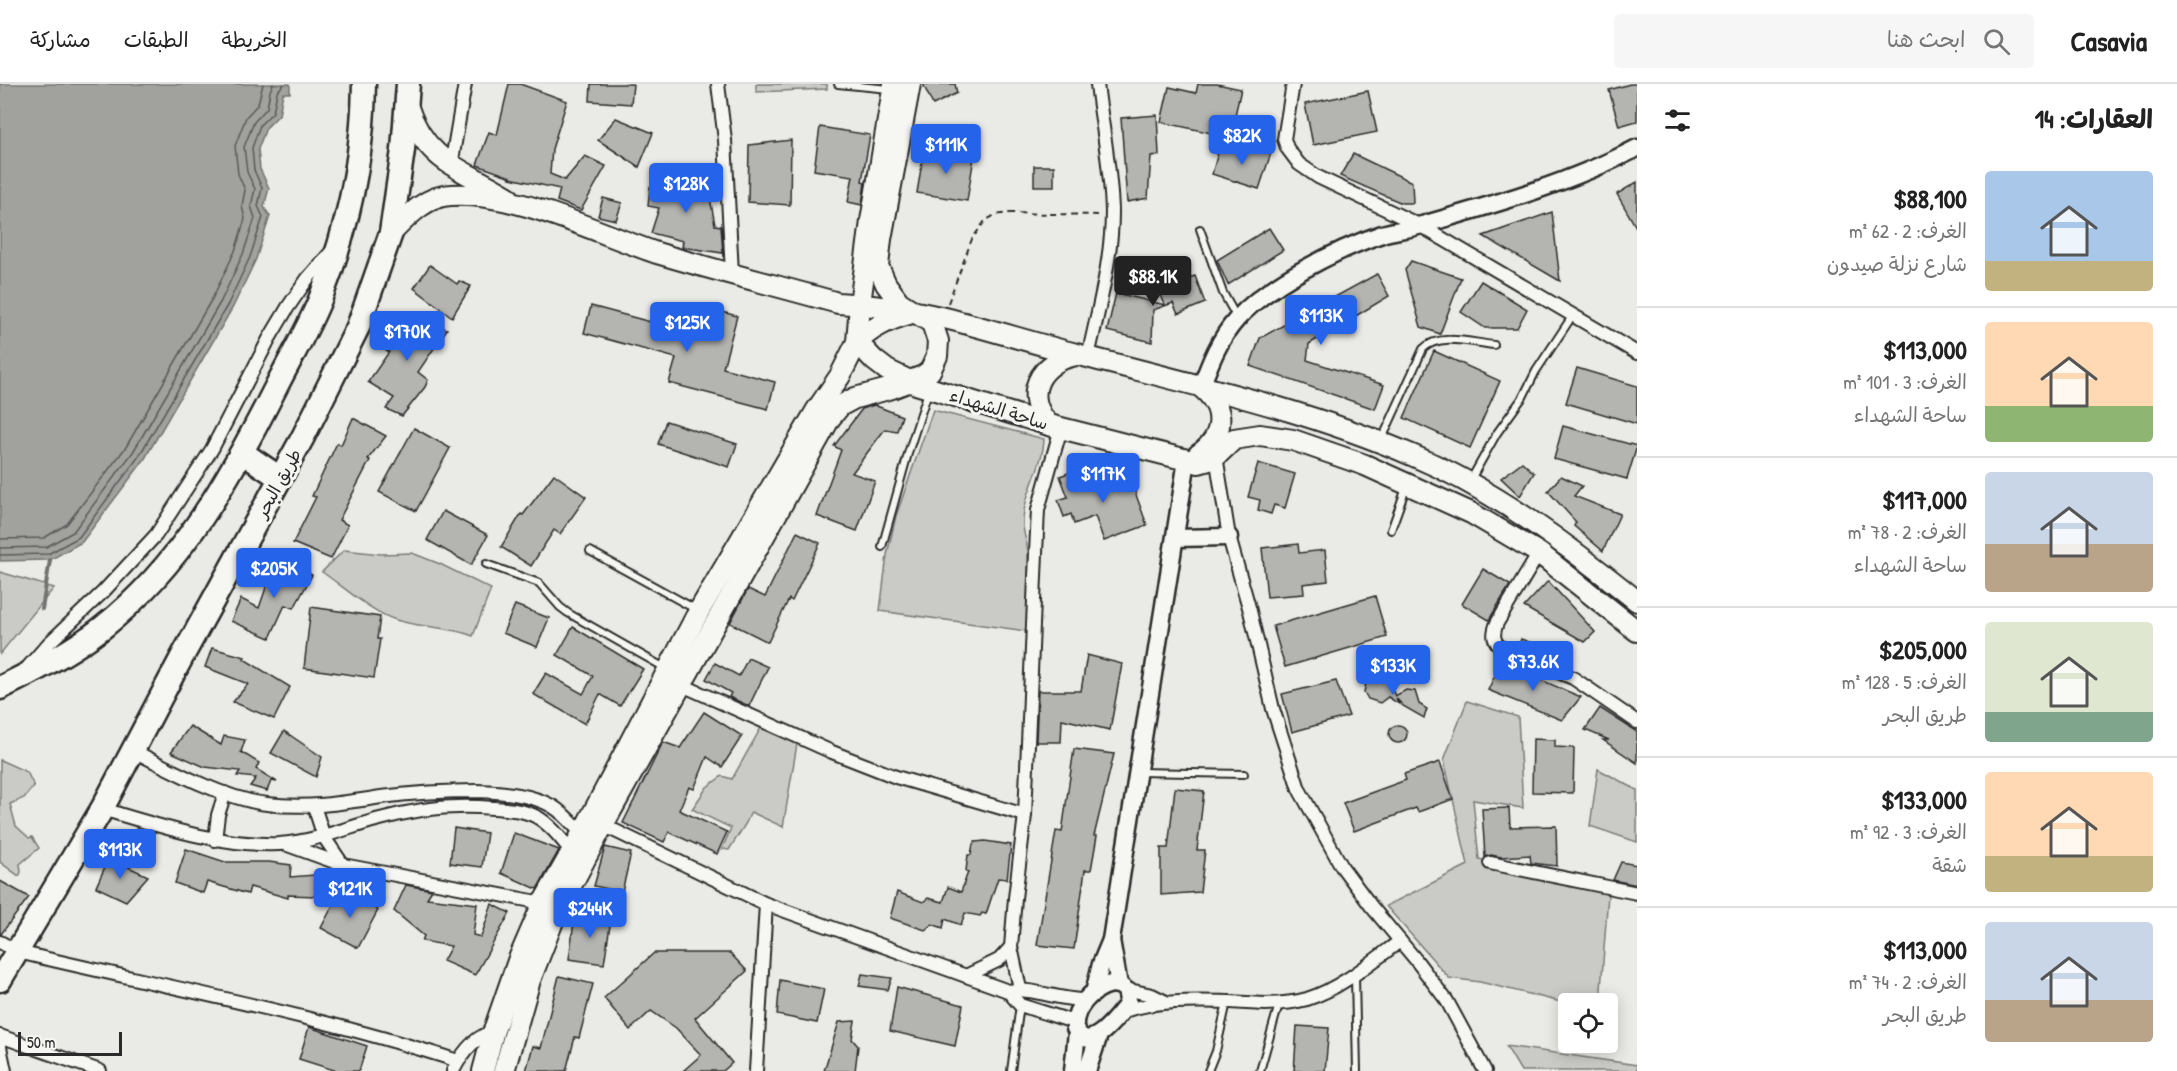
<!DOCTYPE html>
<html lang="ar">
<head>
<meta charset="utf-8">
<style>
  body { margin:0; font-family:"Patrick Hand","Playpen Sans Arabic",sans-serif; background:#f6f6f6; color:#222; direction:rtl; height:100vh; display:flex; flex-direction:column; font-size:22px; white-space:nowrap }
  * { box-sizing:border-box; margin:0 }
  p { font-size:20px; color:#767676 }
  .icon { flex:none; width:33px; height:33px; fill:none; stroke:currentColor; stroke-width:2; stroke-linecap:round; stroke-linejoin:round }
  .map { position:relative; flex:1; overflow:hidden; direction:ltr }
  .panel { display:flex; flex-direction:column; background:#fff; width:540px }
  .panel>* { flex:none }
  .controls { position:absolute; left:1558px; top:909px; display:grid; gap:12px }
  .controls a { display:grid; place-items:center; width:60px; height:60px; border-radius:6px; background:#fff; box-shadow:0 3px 15px #0003; font-size:30px }
  .scale { position:absolute; left:18px; bottom:15px; width:104px; box-sizing:border-box; padding-left:6px; border:3px solid #2b2b2b; border-top:0; font-size:16px; line-height:21px; white-space:nowrap; color:#2b2b2b; -webkit-text-stroke:4px #f6f6f2; paint-order:stroke }
  .price { position:absolute; translate:-50% -51px; padding:0 14px; border-radius:6px; background:#2563eb; color:#fff; font-size:20px; line-height:39px; filter:drop-shadow(0 2px 3px #0008) }
  .price::after { content:''; position:absolute; left:50%; top:36px; width:18px; height:14px; margin-left:-9px; background:inherit; clip-path:polygon(0 0,100% 0,50% 100%) }
  .price.selected { background:#222; color:#fff }
  ul { padding:0; list-style:none }
  li { display:flex; align-items:center; gap:18px; height:150px; padding:0 24px }
  li+li { border-top:2px solid #e0e0e0 }
  li span { display:grid; place-items:center; flex:none; width:168px; height:120px; border-radius:6px; color:#555 }
  li>.icon { margin-inline-start:auto }
  span .icon { width:72px; height:72px; fill:#fffc; stroke-width:1 }
  li b { font-size:26px }
  h2 { display:flex; justify-content:space-between; align-items:center; height:72px; padding:0 24px; font-size:26px }
  header { display:flex; align-items:center; gap:36px; box-sizing:border-box; height:84px; padding:0 30px; background:#fff; border-bottom:2px solid #e0e0e0 }
  header strong { font-size:28px }
  nav { display:flex; gap:33px; margin-inline-start:auto; font-size:21px }
  .search { width:420px; height:54px; background:#f6f6f6; display:flex; align-items:center; gap:15px; box-sizing:border-box; padding:0 21px; border-radius:6px; color:#767676; font-size:22px }
  main { display:flex; flex:1; min-height:0 }
  .map>svg:first-child { display:block }
</style>
</head>
<body>
<header>
<strong>Casavia</strong>
<div class="search"><svg class="icon" aria-label="search" viewBox="0 0 24 24"><circle cx="10" cy="10" r="6"/><path d="M15 15l6 6"/></svg>ابحث هنا</div>
<nav><a>الخريطة</a><a>الطبقات</a><a>مشاركة</a></nav>
</header>
<main>
<section class="panel">
<h2>العقارات: 14<svg class="icon" aria-label="filters" viewBox="0 0 24 24"><path d="M4 7h16M4 17h16"/><circle cx="9" cy="7" r="2"/><circle cx="15" cy="17" r="2"/></svg></h2>
<ul>
<li><span style="background:linear-gradient(#a9c7e8 75%,#c2b280 0)"><svg class="icon" aria-label="home" viewBox="0 0 24 24"><path d="M3 11l9-7 9 7M6 9v11h12V9"/></svg></span><div><b>$88,100</b><p>الغرف: 2 · 62 m²</p><p>شارع نزلة صيدون</p></div></li>
<li><span style="background:linear-gradient(#ffd9b3 70%,#8fb573 0)"><svg class="icon" aria-label="home" viewBox="0 0 24 24"><path d="M3 11l9-7 9 7M6 9v11h12V9"/></svg></span><div><b>$113,000</b><p>الغرف: 3 · 101 m²</p><p>ساحة الشهداء</p></div></li>
<li><span style="background:linear-gradient(#c9d6e8 60%,#b9a48a 0)"><svg class="icon" aria-label="home" viewBox="0 0 24 24"><path d="M3 11l9-7 9 7M6 9v11h12V9"/></svg></span><div><b>$117,000</b><p>الغرف: 2 · 78 m²</p><p>ساحة الشهداء</p></div></li>
<li><span style="background:linear-gradient(#dfe7d0 75%,#7fa58c 0)"><svg class="icon" aria-label="home" viewBox="0 0 24 24"><path d="M3 11l9-7 9 7M6 9v11h12V9"/></svg></span><div><b>$205,000</b><p>الغرف: 5 · 128 m²</p><p>طريق البحر</p></div></li>
<li><span style="background:linear-gradient(#ffd9b3 70%,#c2b280 0)"><svg class="icon" aria-label="home" viewBox="0 0 24 24"><path d="M3 11l9-7 9 7M6 9v11h12V9"/></svg></span><div><b>$133,000</b><p>الغرف: 3 · 92 m²</p><p>شقة</p></div></li>
<li><span style="background:linear-gradient(#c9d6e8 65%,#b9a48a 0)"><svg class="icon" aria-label="home" viewBox="0 0 24 24"><path d="M3 11l9-7 9 7M6 9v11h12V9"/></svg></span><div><b>$113,000</b><p>الغرف: 2 · 74 m²</p><p>طريق البحر</p></div></li>
</ul>
</section>
<div class="map">
<svg width="1637" height="987" viewBox="0 0 1637 987">
  <rect width="100%" height="100%" fill="#eaeae6"/>
  <filter id="ink" filterUnits="userSpaceOnUse"><feTurbulence type="fractalNoise" baseFrequency=".0167" numOctaves="2"/><feDisplacementMap in="SourceGraphic" scale="12" xChannelSelector="R" yChannelSelector="G"/><feConvolveMatrix kernelMatrix="1 2 1 2 8 2 1 2 1" color-interpolation-filters="sRGB"/></filter>
  <g filter="url(#ink)">
    <!-- green -->
    <g fill="#cacac7" stroke="#7a7a79" stroke-width="1.5">
      <path d="M756 0H827V5L756 8Z"/>
      <path d="M933 326 1044 355C1043 383 1024 409 1023 436 1022 446 1027 458 1028 468 1029 494 1028 521 1026 547L880 527 887 471 896 432Z"/>
      <path d="M344 466 381 470 412 469 440 480 491 505 473 552C448 542 421 544 396 536 371 528 344 503 322 488Z"/>
      <path d="M0 488 54 504 0 570Z"/>
      <path d="M1467 617 1518 633 1523 724 1473 716 1479 775 1608 810 1600 919 1569 920 1480 898 1449 894 1386 822 1468 781 1444 676Z"/>
      <path d="M762 642 797 660 783 743 751 728 746 739 729 766 722 765 731 744 692 725 707 703 722 692 732 695Z"/>
      <path d="M0 676 27 688 34 702 24 714 10 720 16 742 29 754 32 753 39 764 20 780 21 788 19 792 0 778Z"/>
      <path d="M1598 685 1637 706V758L1590 742Z"/>
      <path d="M1506 962 1637 981V987H1521Z"/>
    </g>
    <!-- water -->
    <path fill="#a1a19e" stroke="#727270" stroke-width="1.5" d="M0 0H290V9H283L279 31 266 44 258 65 260 85 269 104 264 123 270 132 256 175 233 223 144 376 82 458 50 476 0 477Z"/>
    <g fill="none" stroke-linecap="round" stroke-linejoin="round">
      <!-- shore -->
      <g stroke="#5a5a59" stroke-width="1.5">
        <path d="M0 455 44 454 67 440 126 363 213 213 235 167 245 135 242 122 245 106 238 90 235 62 246 33 258 20 263 0"/>
        <path d="M0 464 46 463 73 448 133 368 221 217 243 170 255 134 251 122 255 105 247 88 244 63 254 38 267 24 270 7 273 0"/>
        <path d="M0 471 48 470 79 453 139 372 228 220 250 173 263 133 258 122 262 104 254 86 252 64 260 41 273 28 277 8 284 0"/>
      </g>
      <!-- stream -->
      <path stroke="#727270" stroke-width="4" d="M42 525 50 476"/>
    </g>
    <!-- building -->
    <g fill="#b4b4b1" stroke="#2b2b2b" stroke-width="1.5">
      <path d="M509 0H520L567 17 552 65 550 90 565 96 585 72 606 82 581 126 557 117 560 105 510 94 511 93 477 81 489 48 497 51Z"/>
      <path d="M591 0H633L631 20 590 17Z"/>
      <path d="M923 0H955L957 9 933 21Z"/>
      <path d="M1198 0H1217L1241 5 1230 53 1161 38 1169 3 1196 9Z"/>
      <path d="M1630 0H1637V37L1619 42 1609 6Z"/>
      <path d="M1368 7 1377 48 1313 61 1305 20Z"/>
      <path d="M1157 31 1159 71 1151 72 1148 114 1127 118 1121 34Z"/>
      <path d="M616 34 653 49 639 83 598 56Z"/>
      <path d="M820 43 870 51 862 97 865 98 862 121 848 118 853 92 814 86Z"/>
      <path d="M791 56 790 121 748 118 749 61Z"/>
      <path d="M1219 65 1271 69 1259 105 1212 90Z"/>
      <path d="M924 66 974 73 967 117 917 109Z"/>
      <path d="M1353 70 1412 98 1413 119H1402L1340 92Z"/>
      <rect x="1034" y="82" width="20" height="20"/>
      <path d="M660 95 707 97 715 141 721 142 723 169 682 163 683 157 651 149 659 124 648 122 650 103 654 105Z"/>
      <path d="M1637 98V145L1617 110Z"/>
      <path d="M603 114 622 119 616 136 598 132Z"/>
      <path d="M1552 128 1560 197 1483 152Z"/>
      <path d="M1269 144 1283 166 1228 201 1217 176Z"/>
      <path d="M1411 177 1461 194 1440 250 1421 243 1405 186Z"/>
      <path d="M430 181 457 200 459 197 471 202 452 233 414 204Z"/>
      <path d="M1181 190 1183 196 1195 192 1205 219 1178 230 1173 219 1153 226 1152 258 1107 247 1116 209 1165 221 1156 199Z"/>
      <path d="M1377 190 1389 212 1309 260 1307 276 1384 301 1375 325 1250 282 1260 254Z"/>
      <path d="M1481 197 1527 225 1517 244H1485L1461 228Z"/>
      <path d="M591 222 703 252 711 225 737 232 723 284 775 298 768 325 669 299 676 274 584 249Z"/>
      <path d="M407 229 447 245 418 288 428 296 425 303 402 332 386 325 394 314 368 298 389 268 386 267Z"/>
      <path d="M1434 267 1500 297 1470 364 1404 334Z"/>
      <path d="M1577 284 1637 302V340L1566 319Z"/>
      <path d="M874 321 902 332 897 347 885 345 852 389 875 397 857 447 817 432 841 366 834 362 862 325Z"/>
      <path d="M353 334 386 352 368 375 370 376 339 436 348 441 331 475 293 459 316 413 312 412 337 359 341 361Z"/>
      <path d="M666 337 737 360 729 383 658 360Z"/>
      <path d="M1563 342 1637 362 1627 395 1554 375Z"/>
      <path d="M414 344 450 364 416 427 379 408Z"/>
      <path d="M1522 378 1534 389 1520 412 1501 394Z"/>
      <path d="M1258 379 1295 390 1285 424 1274 421 1271 430 1258 426 1260 416 1248 413Z"/>
      <path d="M1082 384 1089 403 1128 389 1147 441 1104 457 1095 432 1074 440 1071 430 1064 433 1058 416 1068 413 1060 392Z"/>
      <path d="M554 390 586 413 560 450 554 446 531 482 501 463 521 430 523 431Z"/>
      <path d="M1561 392 1582 402 1574 412 1620 430 1603 467 1574 442 1576 438 1548 407Z"/>
      <path d="M443 427 488 451 471 481 427 456Z"/>
      <path d="M797 448 820 459 792 517 789 515 768 558 730 539 748 505 765 513Z"/>
      <path d="M1298 460 1299 469 1325 466 1328 497 1303 500 1304 510 1267 513 1262 464Z"/>
      <path d="M277 472 312 491 294 524 285 521 270 554 231 537 241 515 259 524Z"/>
      <path d="M1483 485 1510 501 1489 536 1462 520Z"/>
      <path d="M1548 497 1595 548 1585 558 1524 523Z"/>
      <path d="M1375 512 1387 553 1285 583 1273 542Z"/>
      <path d="M515 521 549 534 537 563 503 549Z"/>
      <path d="M311 523 380 533 377 555H380L374 594 304 584Z"/>
      <path d="M573 543 643 585 620 622 600 610 585 640 533 610 546 589 583 610 593 592 557 571Z"/>
      <path d="M1521 555 1559 569 1561 580 1518 563Z"/>
      <path d="M212 564 245 573 244 575 290 603 274 635 233 618 248 600 205 583Z"/>
      <path d="M1087 571 1122 580 1110 646 1062 635 1061 658H1036L1038 607H1081Z"/>
      <path d="M748 574 768 583 749 622 729 613 731 609 706 595 715 579 739 592Z"/>
      <path d="M1501 579 1513 584 1581 613 1562 636 1488 606Z"/>
      <path d="M1381 593 1389 599 1395 612 1406 606 1415 607 1419 620 1427 625 1424 634 1403 622 1396 614 1399 620 1388 613 1380 619 1368 615 1364 608 1366 599 1372 594Z"/>
      <path d="M1336 597 1349 632 1292 648 1282 610Z"/>
      <path d="M1600 624 1637 648V679L1603 656H1609L1585 646Z"/>
      <path d="M704 628 742 652 722 683 707 673 694 705 689 703 679 726 727 748 717 770 669 748 664 758 623 739 663 658 680 664Z"/>
      <circle cx="1398" cy="650" r="9"/>
      <path d="M190 642 221 661 224 652 245 656 241 668 259 679 256 685 277 698 271 697 267 707 250 702 256 694 237 692 240 687 205 683 171 668Z"/>
      <path d="M284 647 322 673 316 693 271 669Z"/>
      <path d="M1533 655 1555 656V663L1574 664 1573 709 1532 708Z"/>
      <path d="M1074 665 1114 670 1094 752H1097L1091 786H1085L1074 865 1037 861 1056 747 1062 748Z"/>
      <path d="M1440 678 1453 715 1418 728 1416 724 1354 747 1343 719 1406 696 1404 690Z"/>
      <path d="M1175 704 1204 707 1197 766H1205L1200 808 1161 811V764H1168Z"/>
      <path d="M1509 724 1510 743 1556 742 1557 782 1531 779 1530 771 1501 773 1491 771 1485 773 1482 725Z"/>
      <path d="M454 744 487 749 482 783 450 779Z"/>
      <path d="M514 749 559 766 537 805 501 789Z"/>
      <path d="M985 757 1011 761 1007 795 998 794 986 830 982 829 980 832 965 829 961 841 945 835 943 844 932 840 925 846 890 834 897 808 923 818 928 814 943 818 948 803 961 808 968 788 966 787 968 771H971L973 760 975 758Z"/>
      <path d="M605 763 631 769 622 808 594 802Z"/>
      <path d="M186 765 225 778H269L291 781 290 793 315 791 316 812 288 811V814L250 803 248 810 207 798 203 809 175 799Z"/>
      <path d="M109 774 148 792 126 817 96 803Z"/>
      <path d="M1621 778 1637 781V801L1613 796Z"/>
      <path d="M0 797 29 813 1 850H0Z"/>
      <path d="M406 801 432 806 427 814 477 820 473 851 481 853 492 820 510 829 475 891 443 877 451 862 422 857 424 852 394 827Z"/>
      <path d="M341 806 378 826 358 864 321 844Z"/>
      <path d="M575 830 611 835 604 880 569 875Z"/>
      <path d="M654 869H730L747 887 695 934 732 979 723 987H683L701 971 676 944 651 927 630 946 604 914Z"/>
      <path d="M862 890 892 894 888 906 859 902Z"/>
      <path d="M559 892 593 900 579 954 575 953 566 987H526L533 962 541 964Z"/>
      <path d="M780 896 824 905 817 939 777 931Z"/>
      <path d="M897 903 963 921 955 962 890 947Z"/>
      <path d="M855 937 852 955 858 962 855 987H824L839 938Z"/>
      <path d="M1297 942 1329 944 1325 987H1294Z"/>
      <path d="M309 943 367 962 359 987H337L299 975Z"/>
    </g>
    <g fill="none" stroke-linecap="round" stroke-linejoin="round">
      <defs>
        <g id="lane">
          <path d="M838 0 889 5"/>
          <path d="M1200 145 1223 209 1237 234"/>
          <path d="M1382 355 1423 265C1439 248 1473 259 1494 261"/>
          <path d="M1470 397 1497 349 1523 313 1536 287 1573 231"/>
          <path d="M1391 446 1406 404"/>
          <path d="M882 463 909 366 928 308"/>
          <path d="M590 467 697 526"/>
          <path d="M486 480 539 499 560 523 568 529 665 584"/>
          <path d="M1138 688 1244 690"/>
          <path d="M1355 892 1357 987"/>
          <path d="M1011 987 1020 921"/>
          <path d="M1208 987 1216 967 1227 918"/>
          <path d="M1260 987 1279 920"/>
        </g>
        <g id="street">
          <path d="M718 0 725 56 732 189"/>
          <path d="M1293 0 1284 55 1287 64 1299 80 1318 93 1421 142 1637 269"/>
          <path d="M451 82 465 0"/>
          <path d="M1088 273C1098 226 1112 176 1112 128 1111 85 1102 42 1097 0"/>
          <path d="M1214 368 1217 378 1229 453 1250 527 1273 625 1299 705 1342 783 1371 822 1416 876 1447 917 1485 987"/>
          <path d="M1539 469 1497 539C1492 551 1493 558 1504 566L1573 594 1637 638"/>
          <path d="M28 583 49 559 103 508 156 451 212 365 269 255 288 223 308 194 332 167"/>
          <path d="M682 601 832 668 896 693 1025 731"/>
          <path d="M132 666C171 686 224 715 267 720 306 725 343 719 381 713 413 709 444 707 477 707 502 708 530 710 552 722 564 729 573 740 582 750"/>
          <path d="M314 722 324 753 343 781"/>
          <path d="M102 725C160 742 218 762 279 760 313 758 344 745 376 736 414 725 453 720 493 724 507 725 524 726 537 733 551 741 562 756 572 768"/>
          <path d="M603 741 766 820 1008 907C1033 903 1060 917 1086 916"/>
          <path d="M215 756 218 731 225 709"/>
          <path d="M285 760 343 781 543 819"/>
          <path d="M1490 779 1637 809"/>
          <path d="M0 858 18 868C165 903 314 930 458 977"/>
          <path d="M966 892 999 876 1011 863"/>
          <path d="M1020 905 1011 863 1015 814 1025 731 1036 469 1038 426 1061 344"/>
          <path d="M1125 905 1152 911 1166 918"/>
          <path d="M1008 907 1020 921 1074 938"/>
          <path d="M1121 928C1156 916 1193 917 1229 918 1256 920 1281 922 1307 915 1340 905 1373 877 1400 857"/>
          <path d="M0 952 100 987"/>
          <path d="M0 963 5 987"/>
          <path d="M453 987C462 969 475 951 496 947"/>
          <path d="M756 987 766 820"/>
        </g>
        <g id="secondary">
          <path d="M1201 303C1210 279 1219 255 1237 235 1268 200 1338 165 1382 150 1395 146 1409 145 1422 141 1495 120 1570 99 1637 64"/>
          <path d="M1175 454 1229 453"/>
          <path d="M1111 856 1119 901"/>
          <path d="M1111 900 1119 901 1126 906 1128 916 1126 922C1116 934 1088 973 1075 944 1073 924 1092 905 1111 900Z"/>
          <path d="M1094 909 1101 880 1111 856 1187 376"/>
          <path d="M1073 987 1077 948"/>
          <path d="M1087 987 1099 951"/>
        </g>
        <g id="primary">
          <path d="M407 21C425 78 463 85 508 113"/>
          <path d="M391 149C408 132 426 112 451 111 514 107 597 149 657 169 717 187 778 202 838 219 874 221 910 226 945 234 989 245 1033 259 1076 270 1190 300 1306 325 1414 372 1495 406 1569 462 1637 517"/>
          <path d="M909 230C888 236 873 243 857 258L874 276 887 286 916 300 1049 341 1199 379 1213 375 1234 355 1260 351 1293 356 1365 381 1471 429 1539 469 1637 547"/>
          <path d="M1049 341C1021 311 1040 277 1077 271"/>
          <path d="M1198 371C1225 353 1227 324 1201 303"/>
          <path d="M483 987 494 946 518 877 543 819 582 750 699 527 816 327 840 292 857 258 860 220 871 137 894 0"/>
          <path d="M504 987 530 896 555 832 603 741 830 334 840 322 855 314 892 304 923 292 930 287 937 272 938 257 932 239 899 218 886 200 878 182 881 155 910 0"/>
        </g>
        <g id="highway">
          <path d="M243 369 280 394"/>
          <path d="M0 604C35 587 71 568 102 544 182 481 231 392 276 303 291 273 309 244 321 213 348 145 363 73 364 0"/>
          <path d="M0 896 102 725 182 573 303 353 358 243 391 149 403 66 408 0"/>
        </g>
      </defs>
      <!-- lane casing -->
      <use href="#lane" stroke="#2b2b2b" stroke-width="10"/>
      <!-- street casing -->
      <use href="#street" stroke="#2b2b2b" stroke-width="16"/>
      <!-- secondary casing -->
      <use href="#secondary" stroke="#2b2b2b" stroke-width="21"/>
      <!-- primary casing -->
      <use href="#primary" stroke="#2b2b2b" stroke-width="24"/>
      <!-- highway casing -->
      <use href="#highway" stroke="#2b2b2b" stroke-width="27"/>
      <!-- path -->
      <path stroke="#2b2b2b" stroke-width="2" stroke-dasharray="6 4.5" stroke-linecap="butt" d="M948 219 972 155 985 137 995 131 1010 129 1098 131"/>
      <!-- lane -->
      <use href="#lane" stroke="#f6f6f2" stroke-width="6"/>
      <!-- street -->
      <use href="#street" stroke="#f6f6f2" stroke-width="12"/>
      <!-- secondary -->
      <use href="#secondary" stroke="#f6f6f2" stroke-width="16"/>
      <!-- primary -->
      <use href="#primary" stroke="#f6f6f2" stroke-width="20"/>
      <!-- highway -->
      <use href="#highway" stroke="#f6f6f2" stroke-width="22"/>
    </g>
  </g>
  <g text-anchor="middle" dominant-baseline="central" stroke-width="6" stroke-linejoin="round" paint-order="stroke">
    <!-- street labels -->
    <g font-size="18" fill="#2b2b2b" stroke="#f6f6f2">
      <text transform="translate(999 325) rotate(17)">ساحة الشهداء</text>
      <text transform="translate(278 399) rotate(-61)">طريق البحر</text>
    </g>
  </g>
</svg>
<div class="controls">
<a><svg class="icon" aria-label="locate" viewBox="0 0 24 24"><circle cx="12" cy="12" r="6"/><path d="M12 2v4M12 18v4M2 12h4M18 12h4"/></svg></a>
</div>
<div class="scale">50 m</div>
<b class="price" style="left:1242px;top:82px">$82K</b>
<b class="price" style="left:946px;top:91px">$111K</b>
<b class="price" style="left:686px;top:130px">$128K</b>
<b class="price selected" style="left:1153px;top:223px">$88.1K</b>
<b class="price" style="left:1321px;top:262px">$113K</b>
<b class="price" style="left:687px;top:269px">$125K</b>
<b class="price" style="left:407px;top:278px">$170K</b>
<b class="price" style="left:1103px;top:420px">$117K</b>
<b class="price" style="left:274px;top:515px">$205K</b>
<b class="price" style="left:1533px;top:608px">$73.6K</b>
<b class="price" style="left:1393px;top:612px">$133K</b>
<b class="price" style="left:120px;top:796px">$113K</b>
<b class="price" style="left:350px;top:835px">$121K</b>
<b class="price" style="left:590px;top:855px">$244K</b>
</div>
</main>
</body>
</html>
